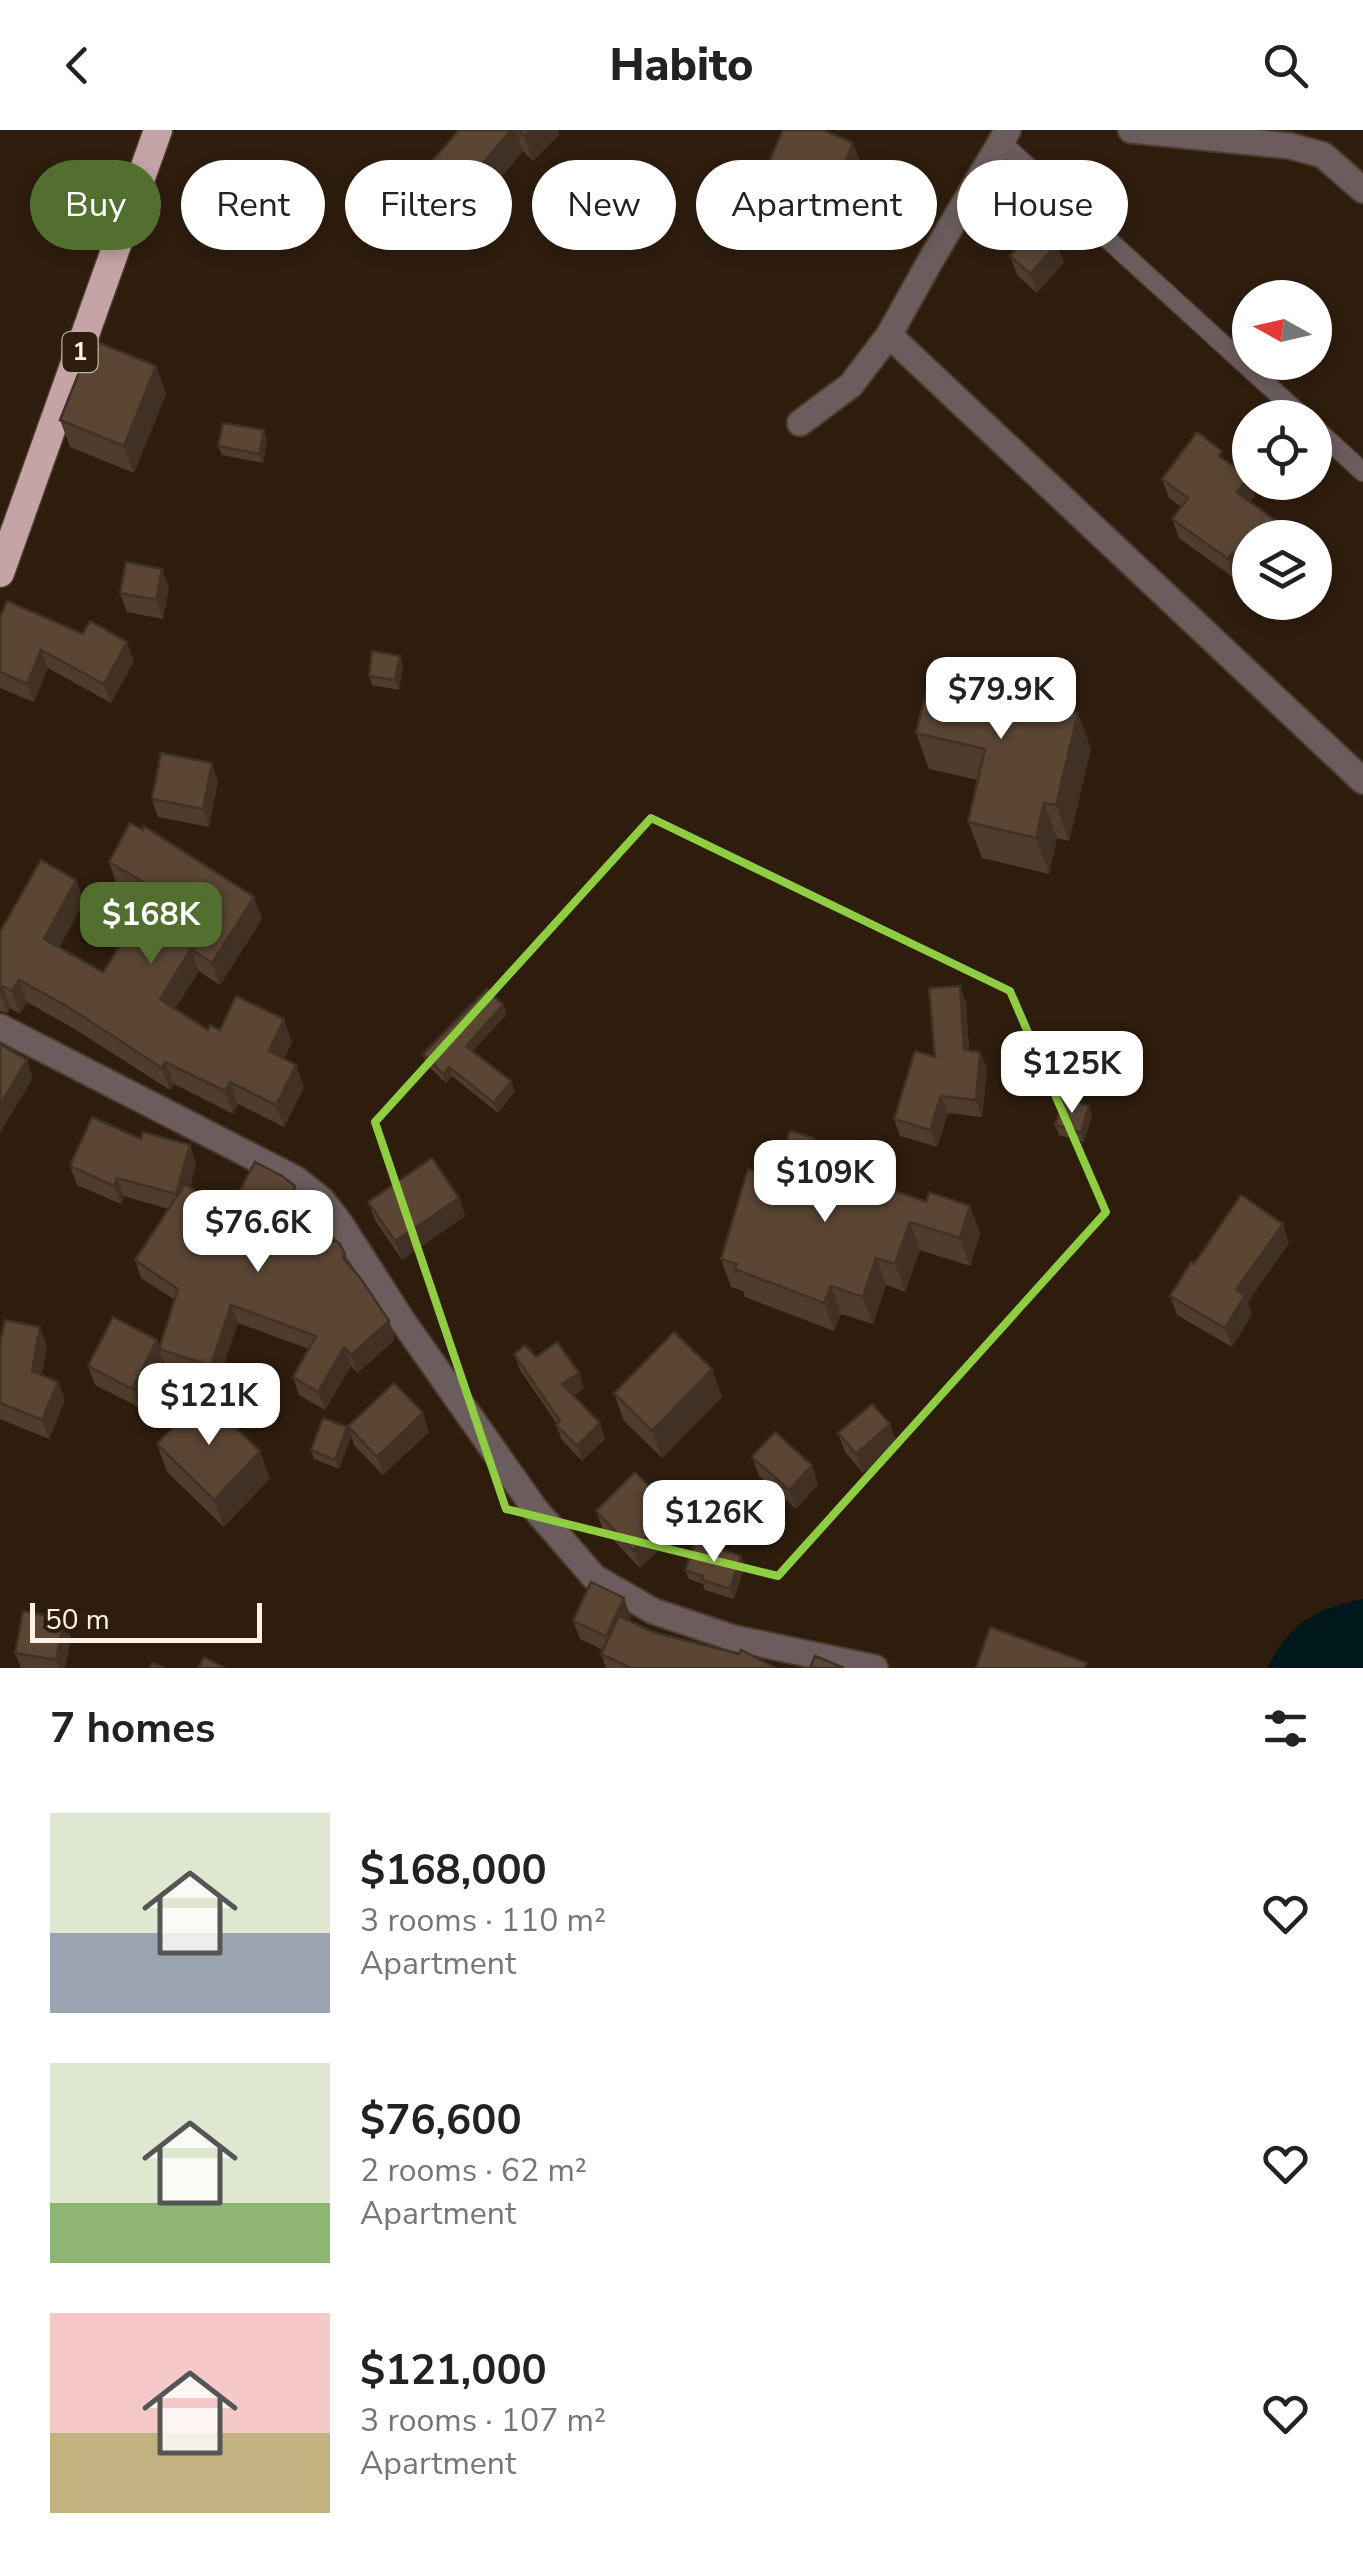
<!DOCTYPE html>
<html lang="en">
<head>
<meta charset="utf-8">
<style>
  body { margin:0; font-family:"Nunito Sans",sans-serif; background:#f2f2f2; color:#222; height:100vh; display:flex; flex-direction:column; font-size:38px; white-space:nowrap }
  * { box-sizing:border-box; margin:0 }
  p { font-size:32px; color:#767676 }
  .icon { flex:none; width:55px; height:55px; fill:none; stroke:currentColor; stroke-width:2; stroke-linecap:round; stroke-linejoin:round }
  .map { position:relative; height:1538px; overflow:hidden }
  .panel { display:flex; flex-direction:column; background:#fff; flex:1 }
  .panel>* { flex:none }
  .banner { position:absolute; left:30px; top:30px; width:1305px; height:90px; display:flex; gap:20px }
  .needle { width:65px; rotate:278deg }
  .buttons { position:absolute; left:1232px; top:150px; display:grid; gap:20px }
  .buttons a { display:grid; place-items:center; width:100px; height:100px; border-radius:50%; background:#fff; box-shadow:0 5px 15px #0003; font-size:50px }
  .scale { position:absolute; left:30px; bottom:25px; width:232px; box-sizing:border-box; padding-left:10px; border:5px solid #fef1e7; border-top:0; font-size:28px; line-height:35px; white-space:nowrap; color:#fef1e7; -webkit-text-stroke:8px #2e1d0d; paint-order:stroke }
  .price { position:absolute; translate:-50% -85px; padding:0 22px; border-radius:20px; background:#fff; color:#222; font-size:32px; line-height:65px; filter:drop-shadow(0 2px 5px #0008) }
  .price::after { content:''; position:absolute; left:50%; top:60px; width:30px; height:22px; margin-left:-15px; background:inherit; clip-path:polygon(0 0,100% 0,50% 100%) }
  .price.selected { background:#536f30; color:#fff }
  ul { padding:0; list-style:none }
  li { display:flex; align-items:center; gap:30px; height:250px; padding:0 50px }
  li span { display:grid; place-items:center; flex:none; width:280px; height:200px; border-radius:0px; color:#555 }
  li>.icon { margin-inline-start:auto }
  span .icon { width:120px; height:120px; fill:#fffc; stroke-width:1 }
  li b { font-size:42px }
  h2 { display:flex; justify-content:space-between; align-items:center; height:120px; padding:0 50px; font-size:42px }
  .pill { padding:0 35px; border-radius:45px; background:#fff; box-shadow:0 5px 15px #0003; font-size:35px; line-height:90px }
  .pill.selected { background:#536f30; color:#fff }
  header { display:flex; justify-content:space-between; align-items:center; height:130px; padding:0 50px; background:#fff; font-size:45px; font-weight:800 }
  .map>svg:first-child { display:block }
</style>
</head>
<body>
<header><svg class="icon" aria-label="back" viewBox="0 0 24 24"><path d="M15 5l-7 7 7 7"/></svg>Habito<svg class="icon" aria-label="search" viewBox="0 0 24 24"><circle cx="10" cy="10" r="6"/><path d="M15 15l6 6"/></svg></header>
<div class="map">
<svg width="1363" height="1538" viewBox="0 0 1363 1538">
  <rect width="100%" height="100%" fill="#2e1d0d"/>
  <!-- water -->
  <path fill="#00171b" d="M1363 1469V1538H1267C1291 1492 1313 1480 1363 1469Z"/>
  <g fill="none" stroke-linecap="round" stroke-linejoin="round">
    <defs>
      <g id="service">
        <path d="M1001 12 1304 288"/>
        <path d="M1315 298 1363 342"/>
      </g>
      <g id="minor">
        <path d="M1131 0 1290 16 1323 25 1363 60"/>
        <path d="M889 205 1363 651"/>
        <path d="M800 293 851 255 889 205 932 128 1008 0"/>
        <path d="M0 897 296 1049 322 1070 340 1093 402 1190 535 1379 594 1447 653 1481 733 1508 875 1538"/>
      </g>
      <path id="trunk" d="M0 443 158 0"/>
    </defs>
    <!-- service casing -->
    <use href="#service" stroke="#4b3b2c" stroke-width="21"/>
    <!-- minor casing -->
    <use href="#minor" stroke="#4b3b2c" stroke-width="29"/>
    <!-- trunk casing -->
    <use href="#trunk" stroke="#4b3b2c" stroke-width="31"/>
    <!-- service -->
    <use href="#service" stroke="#6b5d5d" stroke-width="18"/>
    <!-- minor -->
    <use href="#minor" stroke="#6b5d5d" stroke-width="25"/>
    <!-- trunk -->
    <use href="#trunk" stroke="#c4a4a6" stroke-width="28"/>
  </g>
  <!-- wall -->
  <g fill="#4e3c2d">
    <path d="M459 0H558L559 5 533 31 523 21 446 112 415 85 406 61Z"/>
    <path d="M853 13 860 32 836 87 772 60 765 41Z"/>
    <path d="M1010 126 1064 132 1037 163 1017 145Z"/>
    <path d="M156 236 166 264 134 343 70 317 60 290Z"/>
    <path d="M264 300 267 310 263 333 222 325 218 316Z"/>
    <path d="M1225 331 1248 347 1255 366 1250 372V450L1239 442 1234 448 1179 408 1172 389 1181 377 1169 368 1162 349Z"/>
    <path d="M169 458 163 489 127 482 120 463Z"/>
    <path d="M0 487 134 531 111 573 48 538 34 572 0 558Z"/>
    <path d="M400 526 403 536 399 560 372 555 369 546Z"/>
    <path d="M1037 554 1044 575 1091 618 1069 711 1057 708 1049 744 982 728 968 692 978 650 929 639 916 603Z"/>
    <path d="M218 651 209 697 158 687 152 669Z"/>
    <path d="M109 732 254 767 262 789 220 855 199 841 175 879 208 900H220L292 912 284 929 304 957 284 997 238 974 233 984 174 954 170 960 73 898 27 872 20 884 10 878 8 883 0 881V802L76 750 84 772 59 817 103 842 138 788 136 783 144 770 117 755Z"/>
    <path d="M966 873 969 921 980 922 987 939 982 987 948 983 937 1017 900 1006 894 989 935 927Z"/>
    <path d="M503 875 507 884 473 921 515 961 498 983 452 946 446 953 426 934 423 924Z"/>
    <path d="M1092 985 1084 1012 1059 1005 1055 995Z"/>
    <path d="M196 1034 190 1057 228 1083 301 1074 294 1089 345 1124 350 1136 389 1191 395 1209 358 1243 351 1236 325 1280 299 1265 293 1247 309 1219 238 1193 217 1254 166 1237 163 1230 139 1277 95 1255 88 1236 157 1210 160 1217 175 1170 141 1148 135 1130 168 1079 124 1066 121 1074 77 1055 70 1036Z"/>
    <path d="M824 1036 926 1072 970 1076 980 1103 970 1136 920 1120 905 1162 886 1155 873 1194 841 1184 834 1201 745 1167 743 1161 731 1157 721 1129 775 1047Z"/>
    <path d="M459 1068 465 1086 402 1130 375 1090 368 1072Z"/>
    <path d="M1289 1113 1248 1172 1252 1184 1232 1217 1177 1185 1170 1166 1194 1134Z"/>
    <path d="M40 1197 47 1216 41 1245 58 1252 65 1270 49 1309 0 1289V1214Z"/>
    <path d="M514 1224 536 1227 584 1258 573 1266 600 1293 605 1309 582 1331 562 1310 556 1295 557 1294 520 1240Z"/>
    <path d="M712 1239 722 1267 662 1328 624 1291 614 1263Z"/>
    <path d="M348 1296 429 1302 383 1345 354 1315Z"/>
    <path d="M347 1297 351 1307 339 1339 314 1329 311 1320Z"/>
    <path d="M838 1303 897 1313 863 1343 845 1322Z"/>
    <path d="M157 1314 270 1348 224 1397 167 1342Z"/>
    <path d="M752 1327 818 1354 796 1379 759 1346Z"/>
    <path d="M596 1381H673L680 1400 640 1438 603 1399Z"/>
    <path d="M741 1426 745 1436 734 1469 705 1460 703 1454 689 1449 685 1440Z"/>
    <path d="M631 1487 629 1490 653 1502 776 1538H606L601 1524 603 1520 580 1509 573 1491Z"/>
    <path d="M64 1489 71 1508 65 1538H21L15 1523Z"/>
  </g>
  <!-- shaded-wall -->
  <g fill="#403124">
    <path d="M511 0H516L523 21 446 112 437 87Z"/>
    <path d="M531 0H558L559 5 533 31 524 6Z"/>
    <path d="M853 13 860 32 836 87 829 69Z"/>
    <path d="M1057 114 1064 132 1037 163 1030 144Z"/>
    <path d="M156 236 166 264 134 343 124 316Z"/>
    <path d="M264 300 267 310 263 333 259 324Z"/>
    <path d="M1248 347 1255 366 1244 381 1237 362Z"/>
    <path d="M1232 423 1239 442 1234 448 1228 429Z"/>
    <path d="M162 439 169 458 163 489 156 470Z"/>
    <path d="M127 512 134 531 111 573 104 554Z"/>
    <path d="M41 520 48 538 34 572 27 554Z"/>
    <path d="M400 526 403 536 399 560 395 550Z"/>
    <path d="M1037 554 1050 590 1033 572Z"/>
    <path d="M1078 583 1091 618 1069 711 1056 675Z"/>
    <path d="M212 633 218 651 209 697 203 679Z"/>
    <path d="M1044 673 1057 708 1049 744 1036 708Z"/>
    <path d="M76 750 84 772 52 831 44 809Z"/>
    <path d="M254 767 262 789 220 855 212 833Z"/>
    <path d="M191 819 199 841 168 891 160 869Z"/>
    <path d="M19 850 27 872 20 884 12 861Z"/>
    <path d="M2 856 10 878 8 883 0 862Z"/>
    <path d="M960 856 966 873 970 937 964 920Z"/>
    <path d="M503 875 507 884 469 925 466 916Z"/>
    <path d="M284 889 292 912 277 943 269 921Z"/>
    <path d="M980 922 987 939 982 987 976 970Z"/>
    <path d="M27 930 33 948 0 1003V975Z"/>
    <path d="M165 932 174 954 170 960 162 938Z"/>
    <path d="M296 935 304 957 284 997 276 975Z"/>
    <path d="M449 937 452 946 446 953 443 944Z"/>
    <path d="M511 951 515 961 498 983 494 973Z"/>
    <path d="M230 952 238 974 233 984 225 961Z"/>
    <path d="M941 966 948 983 937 1017 930 1000Z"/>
    <path d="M1089 976 1092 985 1084 1012 1081 1003Z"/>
    <path d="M814 1008 824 1035 807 1030Z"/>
    <path d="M190 1015 196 1034 183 1083 176 1064Z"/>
    <path d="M117 1048 124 1066 121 1074 114 1056Z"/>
    <path d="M295 1056 301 1074 288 1100 281 1082Z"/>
    <path d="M459 1068 465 1086 402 1130 395 1111Z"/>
    <path d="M970 1076 980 1103 970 1136 960 1108Z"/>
    <path d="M910 1092 920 1120 905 1162 895 1134Z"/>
    <path d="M1283 1094 1289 1113 1248 1172 1252 1184 1232 1217 1225 1198 1236 1160Z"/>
    <path d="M876 1128 886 1155 873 1194 863 1167Z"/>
    <path d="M831 1156 841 1184 834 1201 824 1173Z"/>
    <path d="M231 1175 238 1193 217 1254 211 1236Z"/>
    <path d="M389 1191 395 1209 358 1243 351 1225Z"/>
    <path d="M40 1197 47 1216 39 1260 32 1241Z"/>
    <path d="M157 1210 163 1230 139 1277 132 1259Z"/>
    <path d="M344 1217 351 1236 325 1280 318 1262Z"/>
    <path d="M712 1239 722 1267 662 1328 652 1301Z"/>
    <path d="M579 1243 584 1258 568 1269 562 1254Z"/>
    <path d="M58 1252 65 1270 49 1309 42 1290Z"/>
    <path d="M423 1283 429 1302 383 1345 377 1327Z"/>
    <path d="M600 1293 605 1309 582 1331 577 1316Z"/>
    <path d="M890 1294 897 1313 863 1343 856 1324Z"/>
    <path d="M347 1297 351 1307 339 1339 335 1330Z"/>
    <path d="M260 1321 270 1348 224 1397 214 1370Z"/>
    <path d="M812 1335 818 1354 796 1379 789 1360Z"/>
    <path d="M673 1381 680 1400 640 1438 633 1420Z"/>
    <path d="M741 1426 745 1436 734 1469 730 1459Z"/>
    <path d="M624 1468 631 1487 613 1525 606 1506Z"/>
    <path d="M64 1489 71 1508 65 1538H59L56 1530Z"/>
  </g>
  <!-- building -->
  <g fill="#5b4634" stroke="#403124" stroke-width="2.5">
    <path d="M459 0H511L437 87 406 61Z"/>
    <path d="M518 0H531L524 6Z"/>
    <path d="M783 0H823L853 13 829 69 765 41Z"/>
    <path d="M1036 96 1057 114 1030 144 1010 126Z"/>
    <path d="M92 210 156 236 124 316 60 290Z"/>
    <path d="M223 293 264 300 259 324 218 316Z"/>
    <path d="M1197 302 1222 321 1219 326 1248 347 1237 362 1296 406 1295 408H1250V436L1232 423 1228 429 1172 389 1188 368 1162 349Z"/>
    <path d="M126 432 162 439 156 470 120 463Z"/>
    <path d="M7 471 83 504 90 491 127 512 104 554 41 520 27 554 0 542V487Z"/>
    <path d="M372 521 400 526 395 550 369 546Z"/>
    <path d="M934 530 1037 554 1033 572 1078 583 1056 675 1044 673 1036 708 968 692 985 619 916 603Z"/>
    <path d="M161 623 212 633 203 679 152 669Z"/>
    <path d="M130 693 143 700 144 696 254 767 212 833 191 819 160 869 208 900 210 895 220 900 236 866 284 889 269 921 296 935 276 975 230 952 225 961 165 932 162 938 65 875 19 850 12 861 2 856 0 859V802L41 730 76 750 44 809 103 842 139 786 136 783 152 757 109 732Z"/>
    <path d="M960 856 964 920 980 922 976 970 941 966 930 1000 894 989 915 921 935 927 929 858Z"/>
    <path d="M487 859 503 875 466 916 511 951 494 973 449 937 443 944 423 924Z"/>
    <path d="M0 914 27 930 0 975Z"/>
    <path d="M1064 968 1089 976 1081 1003 1055 995Z"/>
    <path d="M92 987 141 1009 143 1002 190 1015 176 1064 117 1048 114 1056 70 1036Z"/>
    <path d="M790 1001 814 1008 807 1030 926 1072 929 1062 970 1076 960 1108 910 1092 895 1134 876 1128 863 1167 831 1156 824 1173 735 1139 737 1134 721 1129 748 1039 775 1047Z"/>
    <path d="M432 1028 459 1068 395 1111 368 1072Z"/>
    <path d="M255 1032 282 1046 295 1056 281 1082 339 1113 345 1124 343 1128 361 1149 389 1191 351 1225 344 1217 318 1262 293 1247 316 1206 231 1175 211 1236 159 1219 178 1159 135 1130 185 1054 228 1083Z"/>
    <path d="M1241 1065 1283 1094 1236 1160 1245 1165 1225 1198 1170 1166 1191 1132 1194 1134Z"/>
    <path d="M113 1187 157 1210 132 1259 88 1236Z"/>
    <path d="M5 1190 40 1197 32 1241 58 1252 42 1290 0 1273V1214Z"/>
    <path d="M674 1202 712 1239 652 1301 614 1263Z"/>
    <path d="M557 1212 579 1243 562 1254 600 1293 577 1316 556 1295 560 1291 514 1224 525 1215 536 1227Z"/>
    <path d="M394 1253 423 1283 377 1327 348 1296Z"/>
    <path d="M203 1266 260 1321 214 1370 157 1314Z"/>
    <path d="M872 1274 890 1294 856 1324 838 1303Z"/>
    <path d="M323 1288 347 1297 335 1330 311 1320Z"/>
    <path d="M775 1302 812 1335 789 1360 752 1327Z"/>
    <path d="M635 1342 673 1381 633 1420 596 1381Z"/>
    <path d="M696 1411 741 1426 730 1459 702 1450 703 1446 685 1440Z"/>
    <path d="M591 1452 624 1468 606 1506 573 1491Z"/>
    <path d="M23 1481 64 1489 56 1530 15 1523Z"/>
    <path d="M619 1486 653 1502 739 1524 741 1520 776 1538H631L601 1524Z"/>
    <path d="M990 1497 1087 1533 1085 1538H976Z"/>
    <path d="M815 1526 844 1538H810Z"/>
    <path d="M204 1527 225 1538H198Z"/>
    <path d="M152 1533 165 1538H150Z"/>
  </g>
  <!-- marked area -->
  <path fill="none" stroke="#8fcd42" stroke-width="8" stroke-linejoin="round" d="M651 688 1010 861 1106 1082 778 1446 506 1379 375 992Z"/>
  <g text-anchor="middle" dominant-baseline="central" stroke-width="9" stroke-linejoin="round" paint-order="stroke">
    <!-- shield labels -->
    <rect fill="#2e1d0d" stroke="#c0b1a6" stroke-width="2.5" x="62.5" y="202" width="35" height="40" rx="8"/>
    <g font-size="25" font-weight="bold" fill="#fef1e7">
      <text x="80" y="222">1</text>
    </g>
  </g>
</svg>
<div class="buttons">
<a><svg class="needle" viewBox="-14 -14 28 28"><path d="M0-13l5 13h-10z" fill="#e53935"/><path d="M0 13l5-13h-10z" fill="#767676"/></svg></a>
<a><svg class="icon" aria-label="locate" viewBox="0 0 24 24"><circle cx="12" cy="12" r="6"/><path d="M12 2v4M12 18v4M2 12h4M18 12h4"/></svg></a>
<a><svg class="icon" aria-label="layers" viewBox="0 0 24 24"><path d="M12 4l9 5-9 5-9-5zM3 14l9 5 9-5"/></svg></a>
</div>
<div class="scale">50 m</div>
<b class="price" style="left:1001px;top:612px">$79.9K</b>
<b class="price selected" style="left:151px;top:837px">$168K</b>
<b class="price" style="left:1072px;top:986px">$125K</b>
<b class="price" style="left:825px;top:1095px">$109K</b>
<b class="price" style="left:258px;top:1145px">$76.6K</b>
<b class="price" style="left:209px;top:1318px">$121K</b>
<b class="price" style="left:714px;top:1435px">$126K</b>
<div class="banner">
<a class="pill selected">Buy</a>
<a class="pill">Rent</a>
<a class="pill">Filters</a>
<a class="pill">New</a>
<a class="pill">Apartment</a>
<a class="pill">House</a>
</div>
</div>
<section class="panel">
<h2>7 homes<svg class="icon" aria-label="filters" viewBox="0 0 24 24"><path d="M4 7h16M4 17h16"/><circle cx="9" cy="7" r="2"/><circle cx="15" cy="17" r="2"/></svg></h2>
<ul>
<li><span style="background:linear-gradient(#dfe7d0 60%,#9aa5b1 0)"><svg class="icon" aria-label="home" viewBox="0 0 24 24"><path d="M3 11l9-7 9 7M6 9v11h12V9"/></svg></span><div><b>$168,000</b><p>3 rooms · 110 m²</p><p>Apartment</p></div><svg class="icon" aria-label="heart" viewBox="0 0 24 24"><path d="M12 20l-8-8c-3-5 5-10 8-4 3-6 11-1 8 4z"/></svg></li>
<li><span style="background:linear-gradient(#dfe7d0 70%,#8fb573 0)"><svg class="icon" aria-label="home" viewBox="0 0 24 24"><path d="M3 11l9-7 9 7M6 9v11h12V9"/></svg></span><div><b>$76,600</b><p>2 rooms · 62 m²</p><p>Apartment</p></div><svg class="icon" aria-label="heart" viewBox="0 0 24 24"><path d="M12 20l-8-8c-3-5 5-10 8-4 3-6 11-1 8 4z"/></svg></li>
<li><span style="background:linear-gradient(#f6c9c9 60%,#c2b280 0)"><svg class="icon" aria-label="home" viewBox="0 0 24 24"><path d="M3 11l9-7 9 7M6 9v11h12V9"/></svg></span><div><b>$121,000</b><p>3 rooms · 107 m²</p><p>Apartment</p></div><svg class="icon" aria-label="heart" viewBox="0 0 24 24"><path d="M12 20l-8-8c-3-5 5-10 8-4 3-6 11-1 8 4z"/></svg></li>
</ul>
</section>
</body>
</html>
